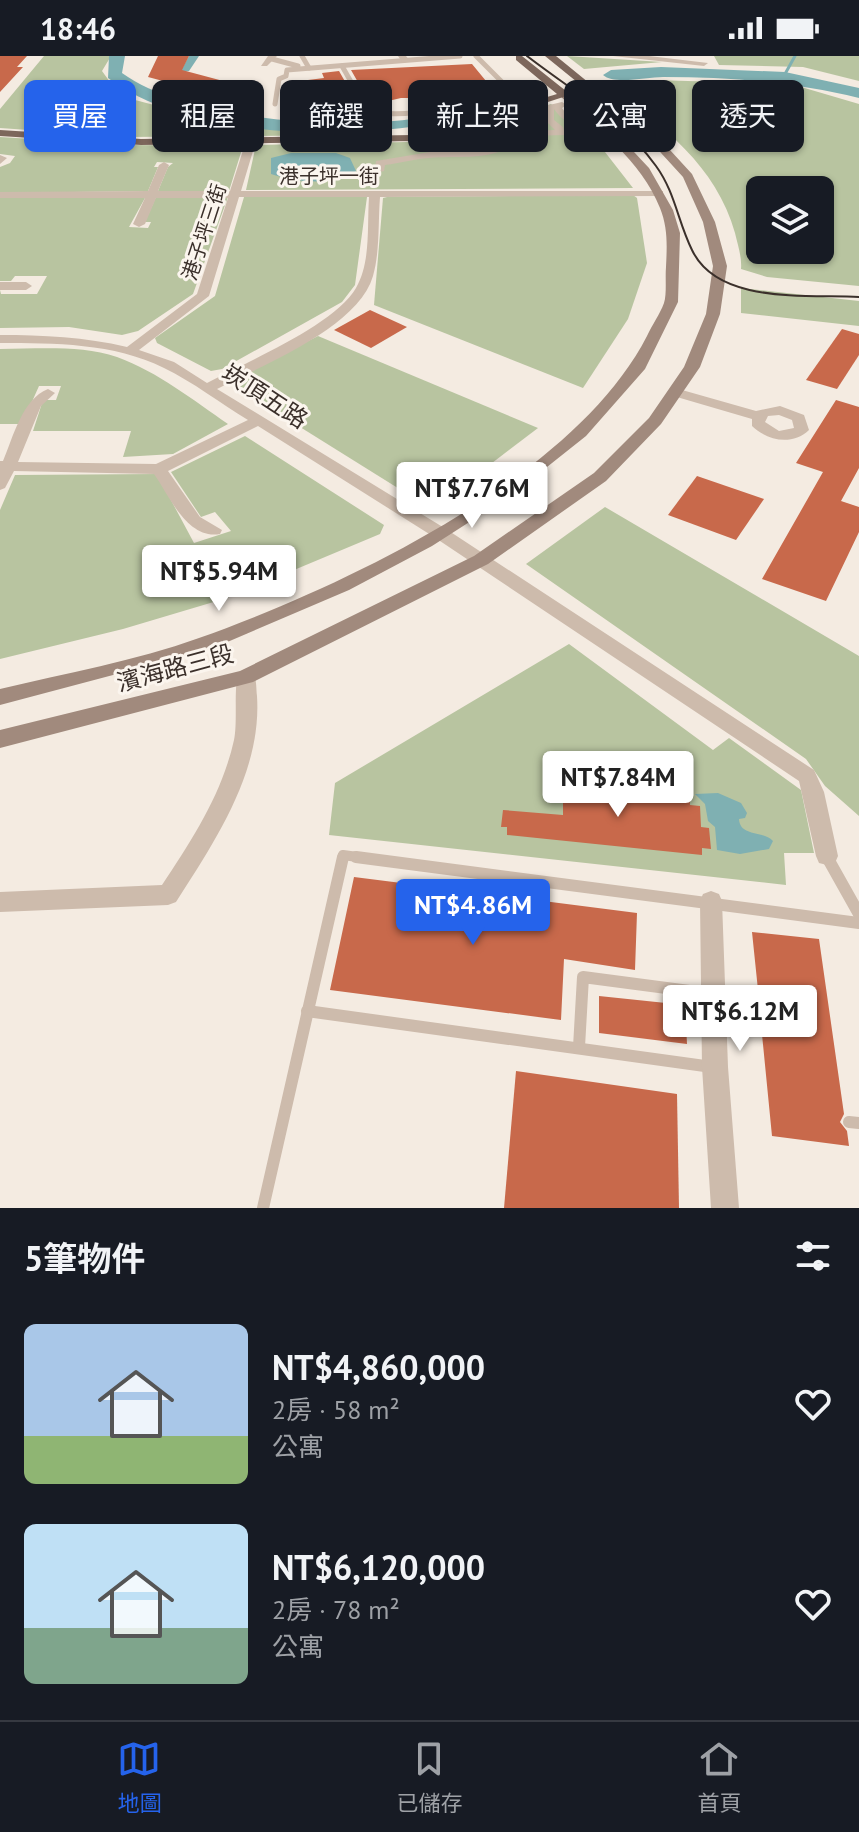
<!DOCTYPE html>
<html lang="zh-TW">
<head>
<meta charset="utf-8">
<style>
  body { margin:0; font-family:"PT Sans","Noto Sans TC",sans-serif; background:#242831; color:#f1f3f6; height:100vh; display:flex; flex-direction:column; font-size:30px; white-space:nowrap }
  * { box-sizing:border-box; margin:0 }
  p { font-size:26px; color:#9ea1a6 }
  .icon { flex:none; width:44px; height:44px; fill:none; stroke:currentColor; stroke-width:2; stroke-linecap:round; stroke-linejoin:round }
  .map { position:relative; height:1152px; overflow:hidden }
  .drawer { display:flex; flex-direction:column; background:#171b24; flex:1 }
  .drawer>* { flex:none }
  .top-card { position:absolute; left:24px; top:24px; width:812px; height:72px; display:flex; gap:16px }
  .buttons { position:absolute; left:746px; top:120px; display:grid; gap:16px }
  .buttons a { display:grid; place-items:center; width:88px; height:88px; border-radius:12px; background:#171b24; box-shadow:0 2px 6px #0004; font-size:40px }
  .price { position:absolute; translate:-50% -68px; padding:0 18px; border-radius:8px; background:#fff; color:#222; font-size:26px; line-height:52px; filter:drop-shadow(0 2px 4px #0008) }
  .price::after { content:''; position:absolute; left:50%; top:48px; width:24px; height:18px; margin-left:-12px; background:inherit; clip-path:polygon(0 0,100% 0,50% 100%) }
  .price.active { background:#2563eb; color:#fff }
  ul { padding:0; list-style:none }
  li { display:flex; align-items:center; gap:24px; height:200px; padding:0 24px }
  li span { display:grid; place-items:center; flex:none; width:224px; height:160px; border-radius:12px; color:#555 }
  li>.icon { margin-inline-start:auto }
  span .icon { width:96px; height:96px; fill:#fffc; stroke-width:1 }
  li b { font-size:34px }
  h2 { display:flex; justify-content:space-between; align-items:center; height:96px; padding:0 24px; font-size:34px }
  .chip { padding:0 28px; border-radius:12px; background:#171b24; box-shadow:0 2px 6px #0004; font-size:28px; line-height:72px }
  .chip.active { background:#2563eb; color:#fff }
  .status { display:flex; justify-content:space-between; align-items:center; height:56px; padding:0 40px; background:#171b24; direction:ltr }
  .status svg { height:22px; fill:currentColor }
  .menu { display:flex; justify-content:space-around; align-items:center; height:112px; border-top:2px solid #363941; background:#171b24; font-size:22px; color:#9ea1a6 }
  .menu a { display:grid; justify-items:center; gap:4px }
  .menu .active { color:#2563eb }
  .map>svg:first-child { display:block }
</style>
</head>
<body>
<div class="status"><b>18:46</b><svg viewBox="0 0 49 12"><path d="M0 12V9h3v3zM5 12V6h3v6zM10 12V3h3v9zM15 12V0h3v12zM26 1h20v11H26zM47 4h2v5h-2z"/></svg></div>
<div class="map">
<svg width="859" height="1152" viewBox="0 0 859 1152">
  <rect width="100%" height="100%" fill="#f4ebe1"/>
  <!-- green -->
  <g fill="#b8c4a0" fill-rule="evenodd">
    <path d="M44 0H111L102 15 120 40 237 71 359 79 127 81 0 72V53Z"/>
    <path d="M567 0 662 6 584 13Z"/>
    <path d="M714 0H859V25L803 11 719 9Z"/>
    <path d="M654 24 791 28 859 48V230L767 221 741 213C742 201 738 190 735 177 716 110 663 69 608 31ZM820 134V194H760V134Z"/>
    <path d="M551 48 591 78 633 132 246 134 256 89 406 86 456 77Z"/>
    <path d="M0 81 129 89 243 90 229 135H158L168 111 173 107 157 106 154 111H158L148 135 0 137V111L10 107 15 100 0 98Z"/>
    <path d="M633 139 637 142 647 207 628 263 583 332 374 249 383 142 387 141Z"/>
    <path d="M156 141H228L193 238 138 275 122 279 69 271 0 272V234L1 238H37L47 220H15L11 225H0V142H145L129 171 148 172 151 166H145Z"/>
    <path d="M244 141H367L355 229 342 246 222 313 211 315 157 287 155 282 215 240Z"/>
    <path d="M741 232 859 245V270L741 257Z"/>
    <path d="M318 280 538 372 437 449H425L231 328 233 323Z"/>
    <path d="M0 293C38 293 81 289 117 301 158 316 193 344 228 368L173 398 123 401 131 375H33L43 344H56L61 330H39L22 368H0Z"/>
    <path d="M245 380 384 469 380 478 227 542 123 573 0 603V454L15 419 157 418 194 487 231 475 215 456 201 461 171 416Z"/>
    <path d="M605 451 859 600V760L825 730 806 703 526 508Z"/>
    <path d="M569 588 713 694 729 682 801 734 814 797H784L786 829 329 779 335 727Z"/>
  </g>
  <!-- water -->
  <g fill="#7fb0b2">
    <path d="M291 97H336L350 102 356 115C335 131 295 126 271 118V102Z"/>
    <path d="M718 737 741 747 747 757 745 762 739 763C740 781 762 774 773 785L769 793 740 798 717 794 715 771 708 765 705 748 695 738Z"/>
  </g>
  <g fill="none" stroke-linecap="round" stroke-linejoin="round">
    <!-- stream -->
    <path stroke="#7fb0b2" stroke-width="3" d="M785 18 795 0"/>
    <!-- canal -->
    <path fill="#7fb0b2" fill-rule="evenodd" d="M189 0H199L189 15 167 19 162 16 183 11Z"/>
    <!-- river -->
    <g fill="#7fb0b2" fill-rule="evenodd">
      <path d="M109 0H125L122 17C187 64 340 75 418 62 452 56 484 42 518 34L527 39C517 49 495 52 482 56 381 87 195 88 108 22Z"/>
      <path d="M661 11 785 16 859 32V42C793 26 730 21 663 21 647 21 614 29 603 19L611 14Z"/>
    </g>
  </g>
  <!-- building -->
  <g fill="#c8694b">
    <path d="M0 0H27L17 11H23L0 36Z"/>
    <path d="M158 0H189L182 14 261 35 238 45 148 21Z"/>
    <path d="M472 8 486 25 472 33 456 35 445 42H401L371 49 351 14Z"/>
    <path d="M339 15 359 50 332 55 326 44 292 47 284 27 324 22 322 17Z"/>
    <path d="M370 254 407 271 371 292 334 274Z"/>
    <path d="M842 273 859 278V299L837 333 806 324Z"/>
    <path d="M836 344 859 351V412L841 445 859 451V476L826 545 762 523 823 416 796 407Z"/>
    <path d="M697 420 764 443 736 484 668 459Z"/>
    <path d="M563 725 689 736 690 749 700 750 701 771 709 772 711 793 702 792V799L507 779V771H501L503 754 563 759Z"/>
    <path d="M354 821 637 857 635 914 564 903 561 964 330 934Z"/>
    <path d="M752 876 819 883 844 1058 840 1066 847 1075 849 1090 772 1080 760 958H764L767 935 758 934Z"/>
    <path d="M599 940 685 949 687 988 599 977Z"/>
    <path d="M516 1015 677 1038 679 1152H504Z"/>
  </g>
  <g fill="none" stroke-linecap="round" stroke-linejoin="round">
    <!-- lane-far2 -->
    <g stroke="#cdbbac" stroke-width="5">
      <path d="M302 0 309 12"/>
      <path d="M272 3 298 10"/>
      <path d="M342 10 367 54C408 66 466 47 503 27L476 0"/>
      <path d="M275 48 279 23 286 20 287 14 460 0"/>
    </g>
    <!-- lane-far1 -->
    <g stroke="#cdbbac" stroke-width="10">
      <path d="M827 800 828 803"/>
      <path d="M342 803 343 799 372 803"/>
    </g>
    <!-- lane -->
    <g stroke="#cdbbac" stroke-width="12">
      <path d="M356 801 859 867"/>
      <path d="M827 801 859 858"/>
      <path d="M307 955 712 1011"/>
      <path d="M579 991 583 921 712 938"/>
      <path d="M849 1066 859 1067"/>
      <path d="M263 1152 343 801"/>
    </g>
    <!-- street -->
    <g fill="#cdbbac" fill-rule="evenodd">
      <path d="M268 0H277L267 10H261Z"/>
      <path d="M398 0H406L410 5 403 7Z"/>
      <path d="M613 0H649L708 7 704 10Z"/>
      <path d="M562 46 567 49 562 52 568 60 596 73V77C581 77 563 66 554 53V64L563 71 565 79 529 80 527 78 532 75 555 74 545 64 544 55 506 63 501 60Z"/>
      <path d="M480 75 503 78 515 87C491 106 457 99 429 102 414 103 400 107 385 109L384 115 380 116 375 113 376 105 436 95 457 81ZM486 81 503 86 483 93 451 94 469 83Z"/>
      <path d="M251 82 256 85 241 135H663V139L659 140 380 141C378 167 380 195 373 220 358 272 262 309 217 333L446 473 814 714 824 736 838 800 835 807 827 809 819 807 816 800 799 725 434 481 258 370 168 415 200 461 222 474 220 478C187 484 169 439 154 418L14 415 5 432 0 434V405H3C13 382 22 343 48 333L55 337 41 350 18 406 156 408 248 364C220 347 193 326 164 312 114 287 54 287 0 287V279C43 279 85 281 127 291L197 238 228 142H156L145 168 139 171 133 168 145 142H0V136L148 135 159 109 164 106 169 109 158 135H230L246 85ZM239 141H369C367 170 371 206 356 232 335 269 246 306 207 327L174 306 139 294 209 240Z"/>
      <path d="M322 84 337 90 338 92 333 95 319 89V85Z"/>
      <path d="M0 99 7 102 0 108Z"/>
      <path d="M0 226H26L32 230 26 234H0Z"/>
      <path d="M675 332 756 355 780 350 804 359 809 374C792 390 768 385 752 370V363L670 339V333ZM779 359 792 364 794 372 779 375 765 366 768 360Z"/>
      <path d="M246 614 253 616C257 624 256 632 257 640 262 716 215 785 176 846L168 849 0 856V836L162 829C192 784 222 738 234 684 238 666 233 629 239 616Z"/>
      <path d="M711 835 719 838 722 845 728 1011 739 1152H711L702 1011 700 845 703 838Z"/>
    </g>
    <!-- secondary -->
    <g fill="#a18a7d" fill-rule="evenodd">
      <path d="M585 29H593L648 70 692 118 715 166 727 210 720 258 700 311 661 368 606 425 488 508 253 626 0 692V674L240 615 474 500 594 417 649 362 684 311 706 258 713 210 703 166 683 121 640 74 585 33Z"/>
      <path d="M560 36H568L619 80 649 112 673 154 680 177 678 246 645 313 586 380 513 438 432 490 349 534 211 593 0 649V633C66 617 135 605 199 582 345 530 574 422 647 280 652 269 660 258 664 247 667 237 665 222 666 211 667 190 668 172 660 152 641 104 598 73 560 40Z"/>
    </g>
    <!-- primary -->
    <path fill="#7d675c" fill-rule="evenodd" d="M516 0H522L566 35 582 30 545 0H556L594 31 456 76 414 85 141 89 0 80V74L141 83 414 79 450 71 557 38 516 4Z"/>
    <!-- tram -->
    <path stroke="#3b302b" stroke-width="2" d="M527 0C571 34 623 64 656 110 675 136 678 166 692 194 718 249 808 238 859 241"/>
  </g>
  <g text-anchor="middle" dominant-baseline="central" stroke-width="6" stroke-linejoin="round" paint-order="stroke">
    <!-- far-street labels -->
    <g font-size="20" fill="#3b302b" stroke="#fbf5ee">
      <text x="329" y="120">港子坪一街</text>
      <text transform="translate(204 176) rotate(-72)">港子坪三街</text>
    </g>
    <!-- street labels -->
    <g font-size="24" fill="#3b302b" stroke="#fbf5ee">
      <text transform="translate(265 340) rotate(33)">崁頂五路</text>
      <text transform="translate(175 612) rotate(-15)">濱海路三段</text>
    </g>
  </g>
</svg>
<div class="buttons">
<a><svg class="icon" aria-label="layers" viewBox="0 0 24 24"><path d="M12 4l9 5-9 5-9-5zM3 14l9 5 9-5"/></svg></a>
</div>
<b class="price" style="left:472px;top:474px">NT$7.76M</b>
<b class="price" style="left:219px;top:557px">NT$5.94M</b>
<b class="price" style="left:618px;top:763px">NT$7.84M</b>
<b class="price active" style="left:473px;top:891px">NT$4.86M</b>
<b class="price" style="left:740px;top:997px">NT$6.12M</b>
<div class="top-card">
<a class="chip active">買屋</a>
<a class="chip">租屋</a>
<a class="chip">篩選</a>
<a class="chip">新上架</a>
<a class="chip">公寓</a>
<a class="chip">透天</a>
</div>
</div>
<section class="drawer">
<h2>5筆物件<svg class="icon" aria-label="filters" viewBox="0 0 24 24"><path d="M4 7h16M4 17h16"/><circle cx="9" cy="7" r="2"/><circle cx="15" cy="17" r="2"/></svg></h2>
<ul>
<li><span style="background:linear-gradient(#a9c7e8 70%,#8fb573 0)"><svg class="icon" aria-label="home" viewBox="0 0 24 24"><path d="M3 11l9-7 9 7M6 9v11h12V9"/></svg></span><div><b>NT$4,860,000</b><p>2房 · 58 m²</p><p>公寓</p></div><svg class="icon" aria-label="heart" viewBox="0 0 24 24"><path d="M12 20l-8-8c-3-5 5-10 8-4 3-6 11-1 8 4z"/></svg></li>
<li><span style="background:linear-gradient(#bfe0f5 65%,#7fa58c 0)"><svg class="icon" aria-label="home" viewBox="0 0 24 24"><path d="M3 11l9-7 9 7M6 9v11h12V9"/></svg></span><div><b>NT$6,120,000</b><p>2房 · 78 m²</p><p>公寓</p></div><svg class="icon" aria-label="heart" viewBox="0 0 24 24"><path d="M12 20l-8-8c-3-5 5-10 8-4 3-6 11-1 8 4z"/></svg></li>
</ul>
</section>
<nav class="menu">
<a class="active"><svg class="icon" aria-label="map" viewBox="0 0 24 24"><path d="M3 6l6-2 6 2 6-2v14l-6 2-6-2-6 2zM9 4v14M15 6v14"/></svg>地圖</a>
<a><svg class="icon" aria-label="saved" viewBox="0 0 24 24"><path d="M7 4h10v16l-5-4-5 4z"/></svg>已儲存</a>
<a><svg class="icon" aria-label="home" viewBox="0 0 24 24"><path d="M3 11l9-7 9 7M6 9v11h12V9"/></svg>首頁</a>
</nav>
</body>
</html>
